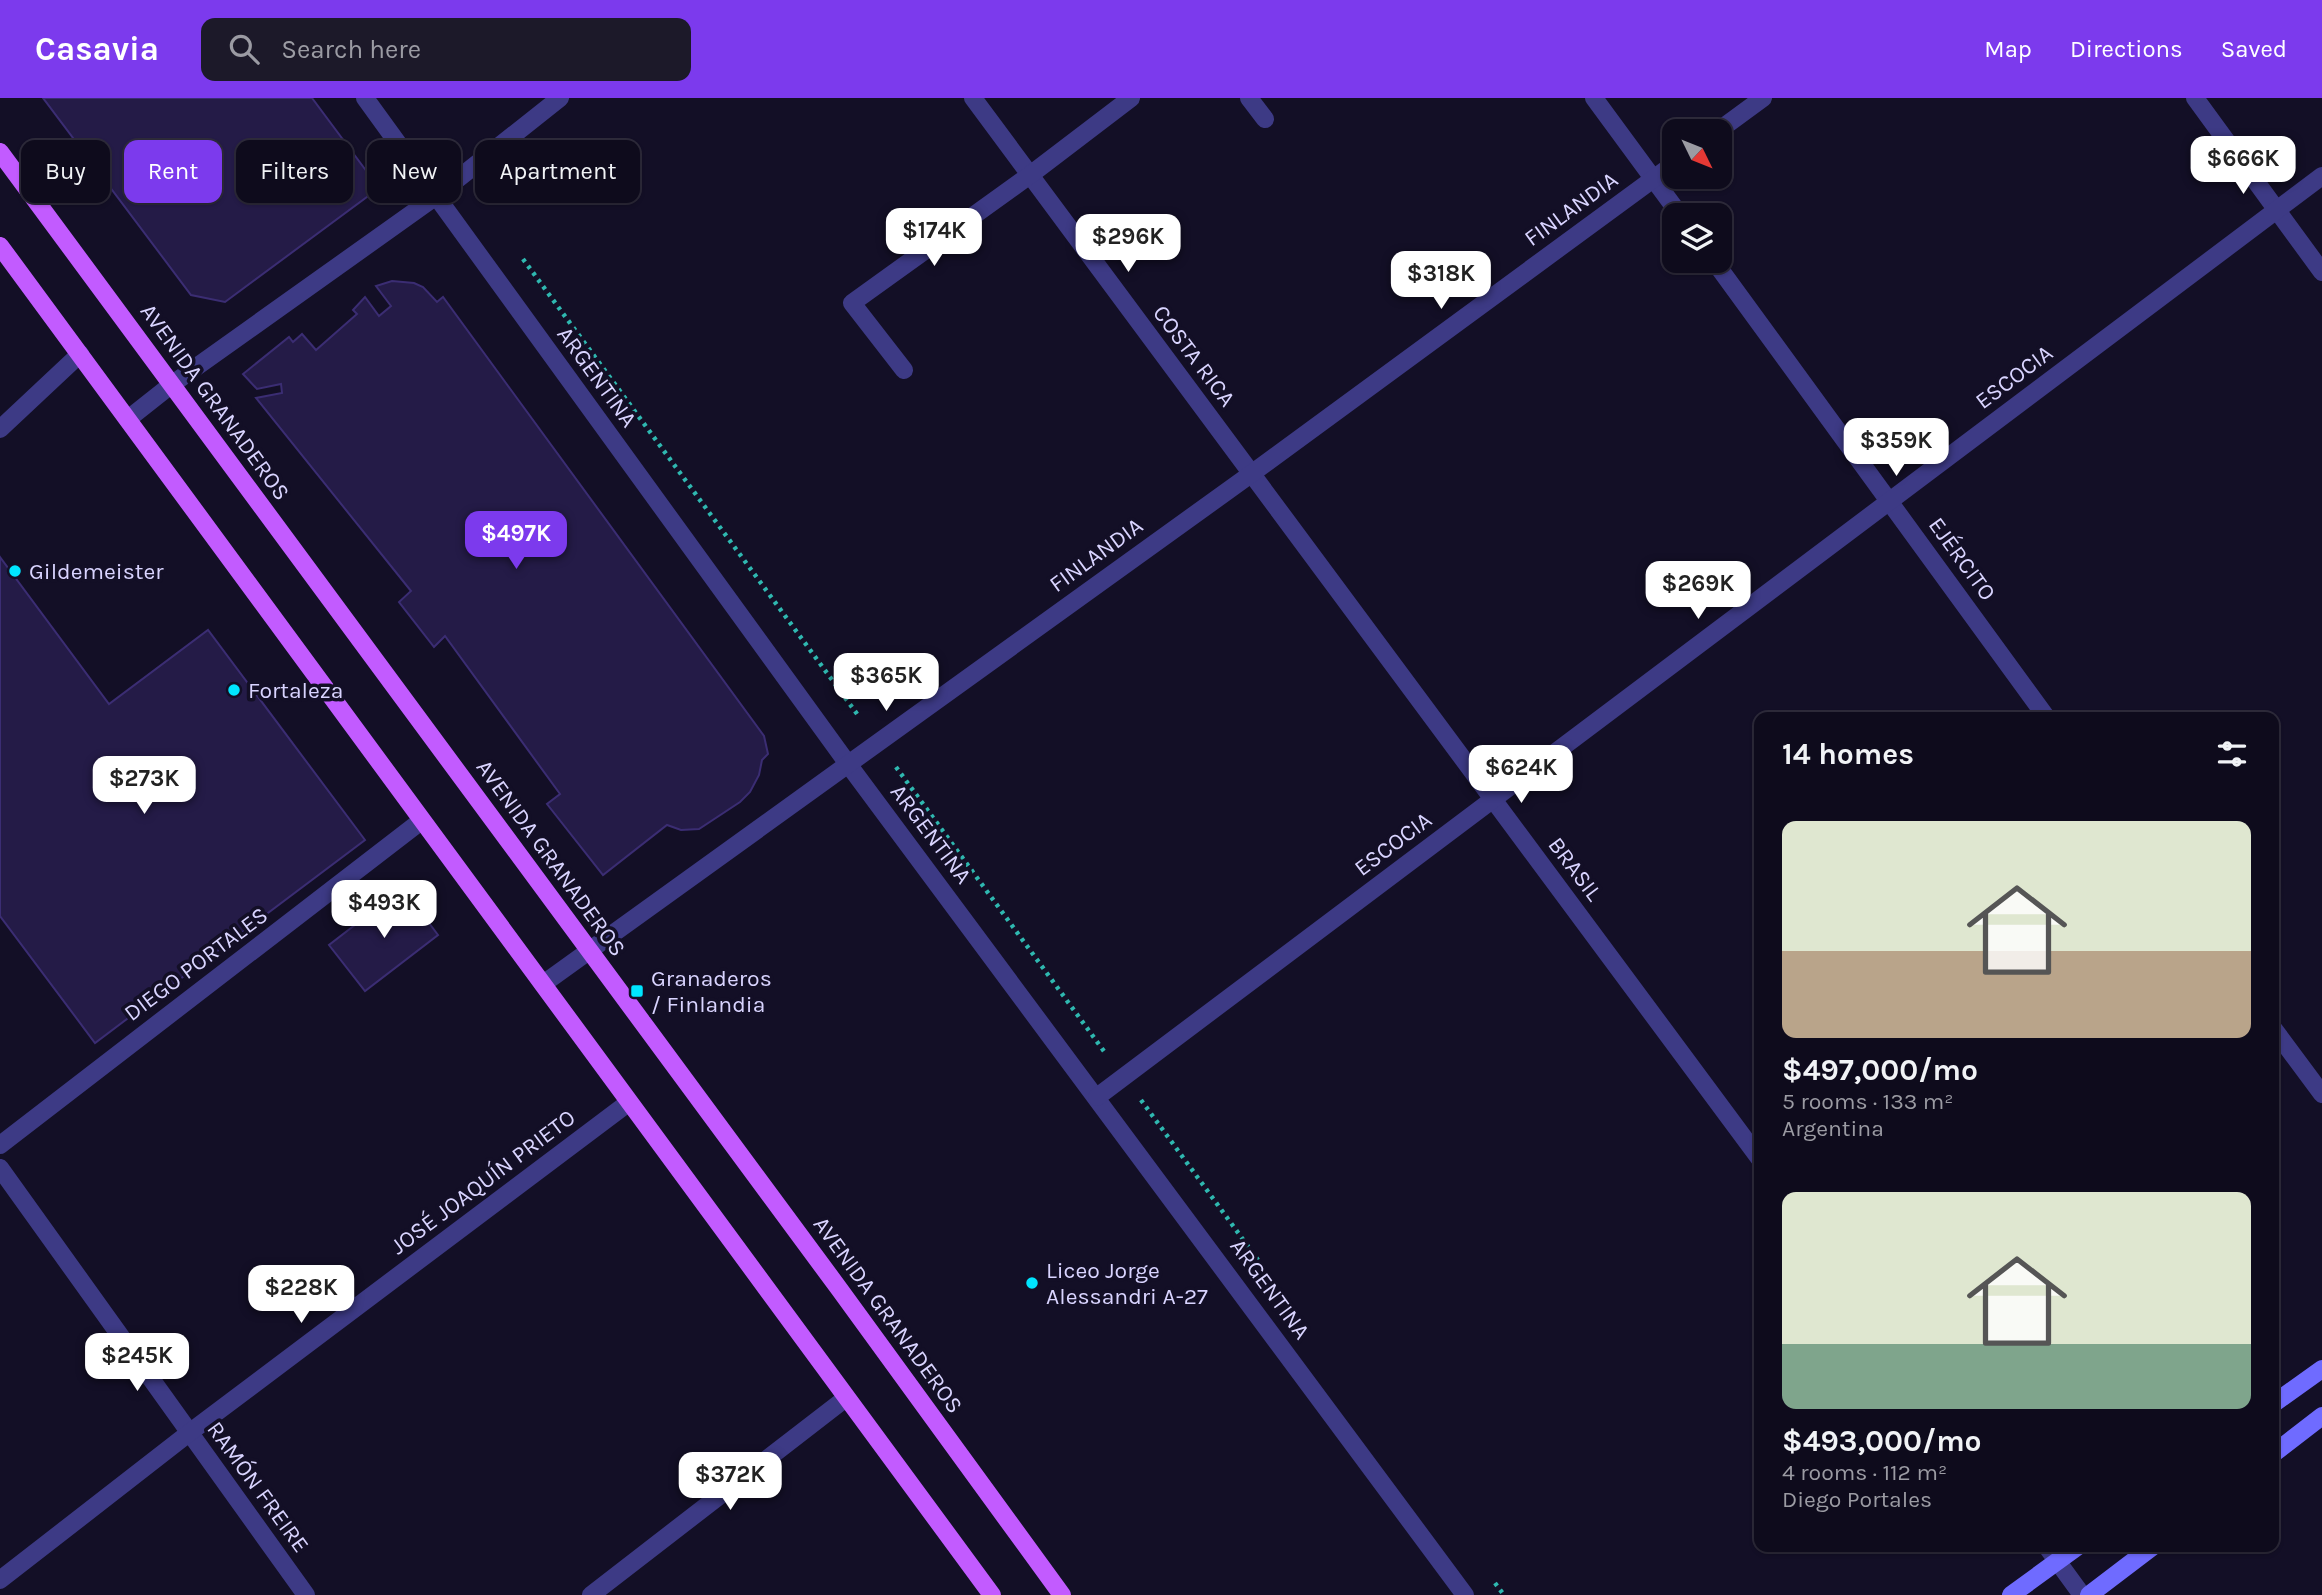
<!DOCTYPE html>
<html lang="en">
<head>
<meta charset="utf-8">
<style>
  body { margin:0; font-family:Karla,sans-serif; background:#1c1929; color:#f1f3f6; height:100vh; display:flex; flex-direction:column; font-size:26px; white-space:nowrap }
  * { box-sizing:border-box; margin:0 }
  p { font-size:23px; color:#9b9ba3 }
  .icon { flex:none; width:38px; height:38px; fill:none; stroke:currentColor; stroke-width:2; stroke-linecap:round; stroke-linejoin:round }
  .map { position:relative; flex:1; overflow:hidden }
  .panel { position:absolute; left:1754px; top:614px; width:525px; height:840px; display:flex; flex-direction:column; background:#0e0b1c; border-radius:14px; box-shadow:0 2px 5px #0004,0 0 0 2px #2e2b3b }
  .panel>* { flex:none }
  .banner { position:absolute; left:21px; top:42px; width:665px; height:63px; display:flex; gap:14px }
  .needle { width:46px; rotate:133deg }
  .tools { position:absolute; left:1662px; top:21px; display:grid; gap:14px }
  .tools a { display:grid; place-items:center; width:70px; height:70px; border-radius:14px; background:#0e0b1c; box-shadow:0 2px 5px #0004,0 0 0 2px #2e2b3b; font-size:35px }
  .price { position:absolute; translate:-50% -60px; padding:0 16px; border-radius:14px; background:#fff; color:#222; font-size:23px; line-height:46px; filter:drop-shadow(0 2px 4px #0008) }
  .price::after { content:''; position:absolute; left:50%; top:42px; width:21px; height:16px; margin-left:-10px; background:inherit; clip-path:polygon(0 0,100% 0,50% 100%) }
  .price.selected { background:#7c3aed; color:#fff }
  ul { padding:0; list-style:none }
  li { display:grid; align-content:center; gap:14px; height:371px; padding:0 28px }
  li span { display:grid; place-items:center; height:217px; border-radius:14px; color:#555 }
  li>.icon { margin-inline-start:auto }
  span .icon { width:126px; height:126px; fill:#fffc; stroke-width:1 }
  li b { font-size:30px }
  h2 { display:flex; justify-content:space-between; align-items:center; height:84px; padding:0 28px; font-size:30px }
  .pill { padding:0 24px; border-radius:14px; background:#0e0b1c; box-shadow:0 2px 5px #0004,0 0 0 2px #2e2b3b; font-size:24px; line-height:63px }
  .pill.selected { background:#7c3aed; color:#fff }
  header { display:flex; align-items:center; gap:42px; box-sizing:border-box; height:98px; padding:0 35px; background:#7c3aed; color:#fff }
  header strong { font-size:33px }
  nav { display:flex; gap:38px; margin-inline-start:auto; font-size:24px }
  .search { width:490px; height:63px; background:#1c1929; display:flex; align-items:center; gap:18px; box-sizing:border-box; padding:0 24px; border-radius:14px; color:#9b9ba3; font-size:26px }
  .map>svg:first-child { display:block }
</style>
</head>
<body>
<header>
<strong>Casavia</strong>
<div class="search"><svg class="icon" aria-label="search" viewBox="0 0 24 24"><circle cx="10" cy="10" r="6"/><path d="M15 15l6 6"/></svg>Search here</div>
<nav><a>Map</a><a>Directions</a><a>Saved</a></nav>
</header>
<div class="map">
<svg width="2322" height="1497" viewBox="0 0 2322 1497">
  <rect width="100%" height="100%" fill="#130f26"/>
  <!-- building -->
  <g fill="#241b47" stroke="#3b2d73" stroke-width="2">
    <path d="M43 0H312L379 90 225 204 191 197Z"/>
    <path d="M392 183 414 185 423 189 437 204 443 199 764 638 768 656 762 662 759 677 750 694 740 704 699 731 681 732 667 727 603 777 547 706 560 696 445 538 434 549 399 504 411 493 256 300 282 295 281 286 257 291 243 276 289 239 293 244 302 236 316 252 357 216 353 212 365 199 379 218 391 208 376 188Z"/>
    <path d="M0 459 109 606 208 532 365 742 95 945 0 818Z"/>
    <path d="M403 790 438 837 365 893 329 847Z"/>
  </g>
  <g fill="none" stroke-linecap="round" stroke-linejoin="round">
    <!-- path -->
    <g stroke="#2fb8b0" stroke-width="4.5" stroke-dasharray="3.5 5" stroke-linecap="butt">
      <path d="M523 161 860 620"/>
      <path d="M896 669 1106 956"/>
      <path d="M1141 1002 1258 1162"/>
      <path d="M1495 1485 1504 1497"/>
    </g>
    <!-- minor -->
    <g stroke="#3d3a85" stroke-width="18">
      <path d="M365 0 848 666 1465 1497"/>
      <path d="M973 0 1759 1060"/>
      <path d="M1249 0 1265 21"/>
      <path d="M1594 0 1680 117"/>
      <path d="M2195 0 2322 174"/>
      <path d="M1718 33 1763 0"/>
      <path d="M1714 163 2047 620"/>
      <path d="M904 272 852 205 1030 77 1131 0"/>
      <path d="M0 331 80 256"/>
      <path d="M543 886 1251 376 1675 65"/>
      <path d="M2273 930 2322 996"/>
      <path d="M1097 999 2322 78"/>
      <path d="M0 1047 421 723"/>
      <path d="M0 1070 306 1497"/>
      <path d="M2047 1449 2082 1497"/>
      <path d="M0 1482 189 1335 628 1005"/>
    </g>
    <!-- tertiary -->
    <g stroke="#3d3a85" stroke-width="18">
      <path d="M128 321 171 287 435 99 560 0"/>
      <path d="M591 1497 846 1300"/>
    </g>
    <!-- secondary -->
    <g stroke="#6f6bff" stroke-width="18">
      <path d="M2273 1306 2322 1271"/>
      <path d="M2273 1356 2322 1318"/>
      <path d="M2011 1497 2077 1449"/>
      <path d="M2089 1497 2152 1449"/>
    </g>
    <!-- primary -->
    <g stroke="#c25bff" stroke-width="18">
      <path d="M0 54 840 1192 1062 1497"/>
      <path d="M0 148 992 1497"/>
    </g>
  </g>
  <!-- markers -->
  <g fill="#00e5ff" stroke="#130f26" stroke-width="2.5">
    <circle cx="15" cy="473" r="7"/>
    <circle cx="234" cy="592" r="7"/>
    <rect x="630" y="886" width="14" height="14" rx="3.5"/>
    <circle cx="1032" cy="1185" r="7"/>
  </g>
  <g text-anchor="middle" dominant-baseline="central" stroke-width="7" stroke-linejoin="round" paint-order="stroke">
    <!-- street labels -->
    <g font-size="23" fill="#d9d4ff" stroke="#130f26">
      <text transform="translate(1571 111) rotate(-36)">FINLANDIA</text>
      <text transform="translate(1194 258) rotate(53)">COSTA RICA</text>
      <text transform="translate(597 279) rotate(54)">ARGENTINA</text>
      <text transform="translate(2014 279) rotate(-37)">ESCOCIA</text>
      <text transform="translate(215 304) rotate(54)">AVENIDA GRANADEROS</text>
      <text transform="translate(1096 457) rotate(-36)">FINLANDIA</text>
      <text transform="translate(1962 461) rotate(54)">EJÉRCITO</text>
      <text transform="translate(931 736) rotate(53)">ARGENTINA</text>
      <text transform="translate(1393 746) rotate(-37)">ESCOCIA</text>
      <text transform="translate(551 760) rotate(54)">AVENIDA GRANADEROS</text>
      <text transform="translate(1575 771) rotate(53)">BRASIL</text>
      <text transform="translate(196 866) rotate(-37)">DIEGO PORTALES</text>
      <text transform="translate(483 1084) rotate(-37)">JOSÉ JOAQUÍN PRIETO</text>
      <text transform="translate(1270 1191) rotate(54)">ARGENTINA</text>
      <text transform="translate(888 1217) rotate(54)">AVENIDA GRANADEROS</text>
      <text transform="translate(258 1389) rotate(54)">RAMÓN FREIRE</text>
    </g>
    <!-- poi labels -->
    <g font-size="23" fill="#d9d4ff" stroke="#130f26" text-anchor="start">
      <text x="29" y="473">Gildemeister</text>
      <text x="248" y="592">Fortaleza</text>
      <text x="651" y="880">Granaderos<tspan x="651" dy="26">/ Finlandia</tspan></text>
      <text x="1046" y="1172">Liceo Jorge<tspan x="1046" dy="26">Alessandri A-27</tspan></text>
    </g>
  </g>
</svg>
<div class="tools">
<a><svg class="needle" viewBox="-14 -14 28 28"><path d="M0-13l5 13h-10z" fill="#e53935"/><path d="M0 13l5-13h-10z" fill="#9b9ba3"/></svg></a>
<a><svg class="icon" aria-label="layers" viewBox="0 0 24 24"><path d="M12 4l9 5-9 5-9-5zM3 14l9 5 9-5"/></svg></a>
</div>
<b class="price" style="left:2243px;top:98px">$666K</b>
<b class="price" style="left:934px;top:170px">$174K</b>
<b class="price" style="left:1128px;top:176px">$296K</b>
<b class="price" style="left:1441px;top:213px">$318K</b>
<b class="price" style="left:1896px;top:380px">$359K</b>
<b class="price selected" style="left:516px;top:473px">$497K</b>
<b class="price" style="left:1698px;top:523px">$269K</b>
<b class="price" style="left:886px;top:615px">$365K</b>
<b class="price" style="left:1521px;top:707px">$624K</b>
<b class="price" style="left:144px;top:718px">$273K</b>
<b class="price" style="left:384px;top:842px">$493K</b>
<b class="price" style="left:301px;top:1227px">$228K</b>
<b class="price" style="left:137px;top:1295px">$245K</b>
<b class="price" style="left:730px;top:1414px">$372K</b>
<div class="banner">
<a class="pill">Buy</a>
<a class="pill selected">Rent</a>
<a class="pill">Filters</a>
<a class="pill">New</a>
<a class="pill">Apartment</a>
</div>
<section class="panel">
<h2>14 homes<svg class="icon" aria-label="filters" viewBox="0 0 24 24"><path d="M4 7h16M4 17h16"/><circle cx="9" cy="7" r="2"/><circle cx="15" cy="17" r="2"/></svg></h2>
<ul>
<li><span style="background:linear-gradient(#dfe7d0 60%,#b9a48a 0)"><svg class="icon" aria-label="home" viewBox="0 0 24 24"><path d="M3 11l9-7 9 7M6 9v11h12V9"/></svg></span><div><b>$497,000/mo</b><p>5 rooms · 133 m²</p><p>Argentina</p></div></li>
<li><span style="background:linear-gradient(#dfe7d0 70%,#7fa58c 0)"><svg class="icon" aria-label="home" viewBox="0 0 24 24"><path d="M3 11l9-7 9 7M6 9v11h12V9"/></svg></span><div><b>$493,000/mo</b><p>4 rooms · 112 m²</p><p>Diego Portales</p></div></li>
</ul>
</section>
</div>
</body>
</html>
